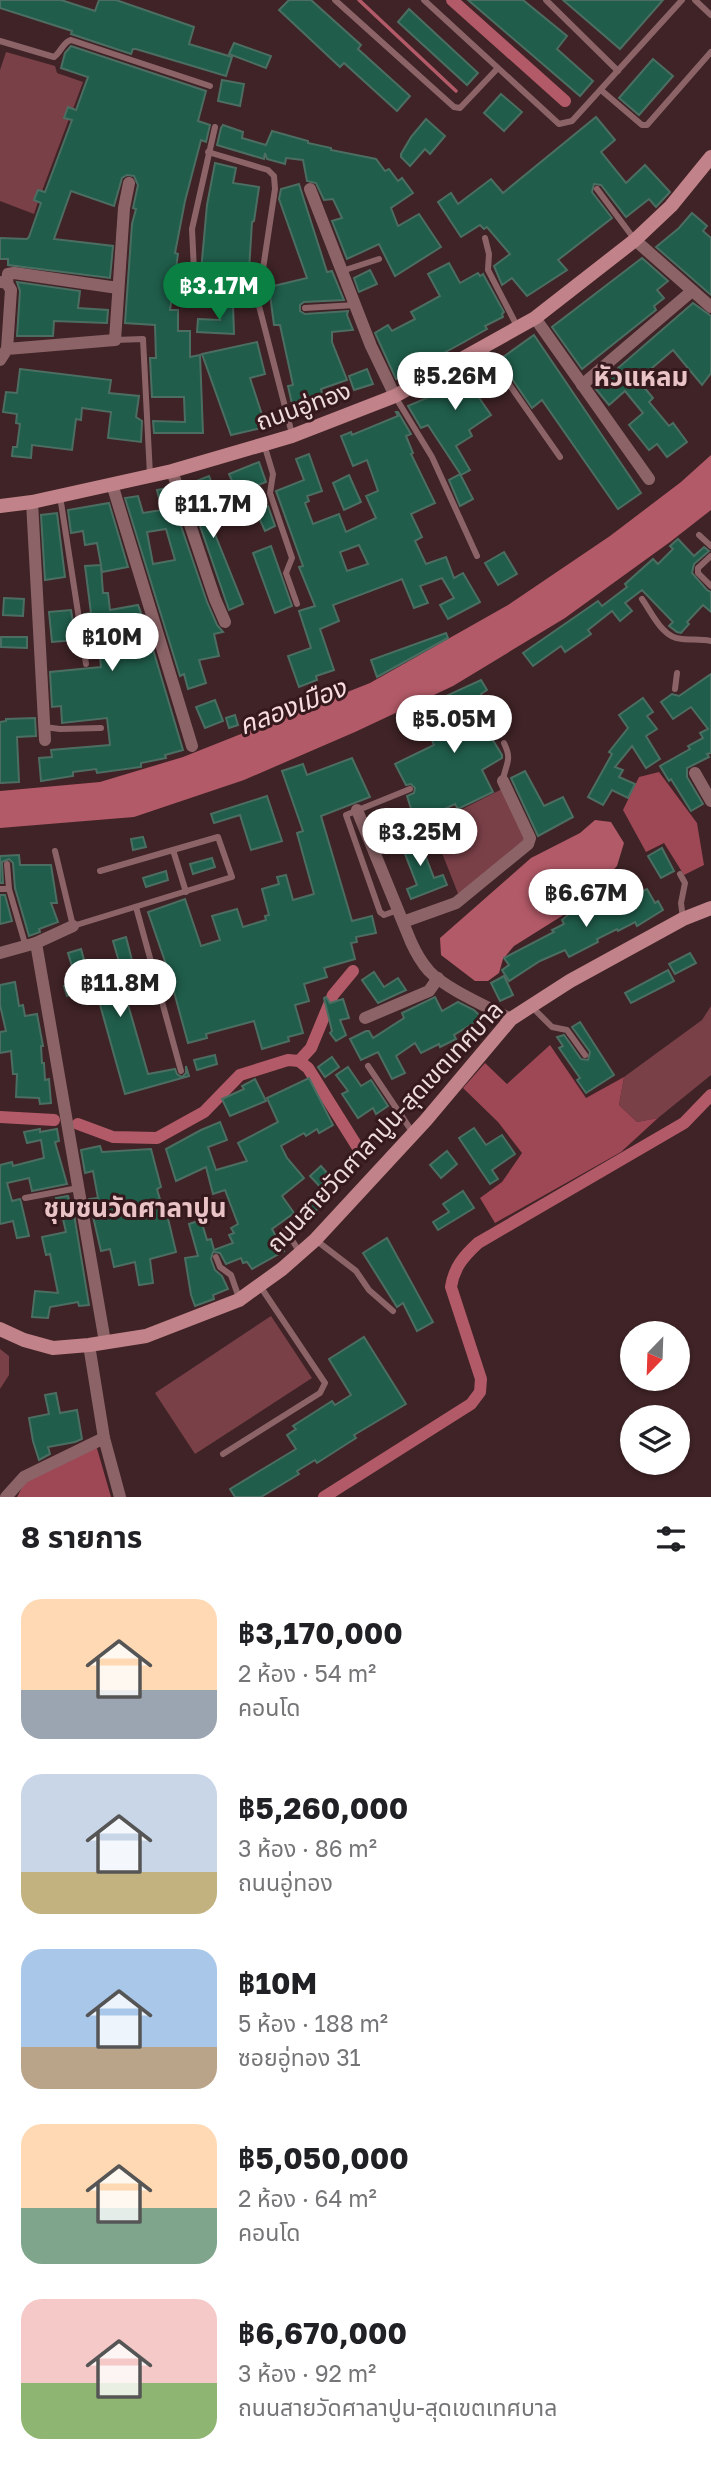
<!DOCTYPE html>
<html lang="th">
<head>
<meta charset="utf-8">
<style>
  body { margin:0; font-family:"Golos Text","Noto Sans Thai",sans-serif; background:#f2f2f2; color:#202124; height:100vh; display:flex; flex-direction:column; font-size:26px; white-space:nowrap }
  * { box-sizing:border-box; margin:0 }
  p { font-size:23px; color:#757577 }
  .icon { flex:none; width:38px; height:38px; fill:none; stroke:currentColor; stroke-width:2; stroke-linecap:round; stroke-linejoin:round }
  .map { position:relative; height:1497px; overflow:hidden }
  .panel { display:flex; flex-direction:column; background:#fff; flex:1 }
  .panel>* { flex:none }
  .needle { width:46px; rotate:203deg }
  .fabs { position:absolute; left:620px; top:1321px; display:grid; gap:14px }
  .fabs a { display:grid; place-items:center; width:70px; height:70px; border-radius:50%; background:#fff; box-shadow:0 2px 5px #0004; font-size:35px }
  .price { position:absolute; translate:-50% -60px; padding:0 16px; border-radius:24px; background:#fff; color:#222; font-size:23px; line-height:46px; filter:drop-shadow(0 2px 4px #0008) }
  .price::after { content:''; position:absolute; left:50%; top:42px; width:21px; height:16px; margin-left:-10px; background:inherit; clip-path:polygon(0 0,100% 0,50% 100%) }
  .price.on { background:#0b8043; color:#fff }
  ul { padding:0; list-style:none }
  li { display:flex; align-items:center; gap:21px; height:175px; padding:0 21px }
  li span { display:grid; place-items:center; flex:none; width:196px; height:140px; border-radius:21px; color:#555 }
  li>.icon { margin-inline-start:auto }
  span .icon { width:84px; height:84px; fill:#fffc; stroke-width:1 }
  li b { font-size:30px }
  h2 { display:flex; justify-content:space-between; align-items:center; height:84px; padding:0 21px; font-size:30px }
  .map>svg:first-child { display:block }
</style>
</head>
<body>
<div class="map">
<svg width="711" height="1497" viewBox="0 0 711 1497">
  <rect width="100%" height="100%" fill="#3f2326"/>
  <!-- green -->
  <g fill="#7a4048">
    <path d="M6 52 55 66 57 73 83 82 73 109 68 107 64 117 69 119 42 191 38 190 35 200 38 202 34 214 0 201V70Z"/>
    <path d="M502 789 525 836 524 842 459 896 431 825Z"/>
    <path d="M711 1006V1075L658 1118 637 1122 619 1105 624 1077 702 1020Z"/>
    <path d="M271 1316 312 1378 195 1454 155 1393Z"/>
    <path d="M0 1349 9 1356V1375L0 1389Z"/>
  </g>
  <!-- forest -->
  <g fill="#9e4755">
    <path d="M659 772 697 823 704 865 684 875 664 843 646 852 623 810 639 777Z"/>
    <path d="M550 1045 586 1098 624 1077 619 1105 637 1122 658 1118 621 1152 495 1223 480 1198 502 1182 522 1153 498 1122 463 1088 485 1063 507 1084Z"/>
    <path d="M96 1445 111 1497H17L25 1482Z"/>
  </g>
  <!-- water -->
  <g fill="#b35a68">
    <path d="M711 455V510L670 542 565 618 453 686 355 732 244 780 134 817 0 828V791L100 782 183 757 370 683 508 605 610 536 681 482Z"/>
    <path d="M595 820 611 822 624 843 617 866 581 904 514 946 503 959 499 973 488 981H475L441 955 440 938 531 858 580 833Z"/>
  </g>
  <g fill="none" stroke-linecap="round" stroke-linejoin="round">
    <!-- stream -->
    <path stroke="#b35a68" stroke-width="3.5" d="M359 0 456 91"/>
    <!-- canal -->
    <g stroke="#b35a68" stroke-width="12">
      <path d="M452 0 565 101"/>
      <path d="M299 1061 311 1048 333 995 353 971"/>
      <path d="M0 1117 54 1120"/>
      <path d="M78 1124 113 1137 157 1138 204 1112 240 1075 288 1060 299 1061 308 1068 360 1151"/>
      <path d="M324 1497 471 1404 480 1392 481 1379 451 1287C454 1267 464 1256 478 1243L684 1123 711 1095"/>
    </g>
  </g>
  <!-- building -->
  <g fill="#205d4b" stroke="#4c6e62" stroke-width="2" fill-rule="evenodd">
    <path d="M0 0H61L95 11 99 0H116L194 27 189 44 232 57 226 76 136 49H133L131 54 71 34 72 31 0 8Z"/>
    <path d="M289 0H311L361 45 358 49 410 96 397 111 344 63 340 67 279 10Z"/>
    <path d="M468 0H523L567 36 557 49 593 81 580 96Z"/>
    <path d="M563 0H663L620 49Z"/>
    <path d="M409 9 478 73 467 85 398 22Z"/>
    <path d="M234 43 271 56 266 68 229 54Z"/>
    <path d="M71 46 206 91 198 121 210 125 206 142 201 140 185 201 175 253 178 254 170 310H178V331H190V357L200 355 203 433H154L153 421 185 422 184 397H152L150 358H156L155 325 125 323 132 224 136 209 133 208 138 185 134 176 127 175 122 178 114 206 71 191 54 239 113 246 110 278 8 265V259H0V238L27 239 29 237 41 203 34 200 38 190 45 192 72 120 64 118 68 107 76 110 88 77 61 68 65 53Z"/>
    <path d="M653 59 673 76 639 115 619 98Z"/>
    <path d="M222 80 244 84 240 106 218 101Z"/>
    <path d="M501 94 522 112 504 131 484 113Z"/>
    <path d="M596 117 615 140 601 152 626 183 645 165 670 192 656 207 649 199 626 217 601 185 594 184 592 192 612 218 558 260 567 270 527 296 512 278 502 285 494 266 510 254 487 227 484 229 480 225 461 237 438 202 451 193 458 204 491 179 503 193Z"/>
    <path d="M426 119 445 136 430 154 425 149 410 166 401 157V154L411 137Z"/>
    <path d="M223 125 243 132 242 138 266 145 272 131 308 141V143L331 148V150L376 159 385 171 389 169 398 181 402 178 413 193 391 208 398 226 419 214 441 247 395 276 379 244 347 259 332 221 342 218 333 199 324 200 316 183 307 181 303 160 286 158 285 164 267 159 265 153 264 159 217 145 221 128Z"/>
    <path d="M215 163 236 168 233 183 259 187 254 221 252 222 248 287 200 282 207 205Z"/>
    <path d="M299 184 327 272 332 271 344 300 304 302 300 305V311L305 314 348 311 347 315 353 330 332 332V342L347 380 321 389 322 394 309 397 313 413 295 417 288 386 293 385 280 325H274L269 287 307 278 279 199 281 189Z"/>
    <path d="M692 213 707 226 703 231 711 238V295L656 247 679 228Z"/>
    <path d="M642 258 668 281 657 290 664 298 654 306 656 310 582 369 552 327Z"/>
    <path d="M449 263 460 283 478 273 480 276 483 274 504 312 502 314 503 317 485 326 487 329 464 342 396 379 375 333 388 325 392 331 415 319 411 312 440 296 428 274Z"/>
    <path d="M370 270 377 284 359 292 354 278Z"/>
    <path d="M17 282 80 291 78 308 108 310 107 323 54 321 53 336H17L20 291Z"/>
    <path d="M693 303 711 316V373L702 385 673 350 638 380 653 398 649 402 669 426 673 423 687 442 667 457 657 444 649 450 629 425 643 413 625 391 609 405 595 388Z"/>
    <path d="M221 305H233L234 334 197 332 198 319 220 320Z"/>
    <path d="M534 335 641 493 618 509 542 400 532 408 499 360Z"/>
    <path d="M257 342 265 374 250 378 266 427 231 435 202 354Z"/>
    <path d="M482 364 486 369 490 366 497 377 475 392 491 415 469 430 472 436 456 446 470 470 461 475 428 425 421 428 408 406 429 397 454 381 453 379Z"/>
    <path d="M20 369 111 380 109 393 139 396 136 417 142 421 141 442 108 438 111 412 82 408 81 420 76 419 72 450 32 445 31 458 12 456 13 447H17L20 424 16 423 17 414 3 412 6 392 17 393Z"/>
    <path d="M367 369 373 384 354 390 349 376Z"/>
    <path d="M396 412H398L411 434 406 436 413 453 411 454 435 503 411 514 422 537 415 541 426 564 446 557 454 578 463 573 480 602 448 619 440 605 454 598 442 578 420 586 428 603 414 608 402 579 333 605 339 621 320 629 334 670 316 676 317 680 299 687 288 656 311 648 299 611 315 606 299 567 303 566 276 491 304 480 296 459 309 454 322 491 307 496 309 501 305 503 313 524 339 514 346 532 376 518 366 496 378 491 367 460 353 466 341 436 351 432 352 435 398 416ZM359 545 368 564 347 571 340 552Z"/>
    <path d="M259 462 266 482 248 489 252 500 237 506 228 485 233 483 229 474Z"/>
    <path d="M460 474 473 499 460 506 449 480Z"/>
    <path d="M349 475 361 502 344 510 333 483Z"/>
    <path d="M209 476 217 496 202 502 243 604 229 610 186 485Z"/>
    <path d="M168 488 207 602 217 625 223 632 214 634 219 656 199 660 206 683 188 689 184 674 180 676 125 498 138 496 143 513 162 510 157 490ZM166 529 175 560 153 564 147 532Z"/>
    <path d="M109 503 128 567 102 572 101 566 103 593H108L110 610 138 605 146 626 183 750 165 755 166 758 141 763V767L97 773 96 769 73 772V776L41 781 39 758 52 757 51 750 110 745 107 718 62 723 61 706 52 707 50 672 101 667 98 639 88 641 84 614 91 613 85 566 101 565 97 543 85 545 83 531 71 533 68 510Z"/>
    <path d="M268 506 275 526 265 531 256 511Z"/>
    <path d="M57 513 65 577 45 580 41 515Z"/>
    <path d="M678 539 694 556 704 547 709 551 694 564 692 573 707 590 711 592V612L703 605 687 622 689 624 681 633 677 632 669 626 673 622 642 590 625 603 632 611 620 621 612 611 588 630 591 634 565 652 561 646 533 666 523 653 598 601 602 606 627 587 625 584 653 559 658 564 673 549 670 546Z"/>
    <path d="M271 546 292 606 275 613 253 553Z"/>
    <path d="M504 552 517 574 498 585 485 563Z"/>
    <path d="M4 598 24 599 23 616 3 615Z"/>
    <path d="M71 610 76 640 52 642 49 612Z"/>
    <path d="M446 633 448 638 377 677 371 660Z"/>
    <path d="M1 637H27V648L1 647Z"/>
    <path d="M711 674V753L707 754 709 757 687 768V777L703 804 691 811 671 779 669 781 660 766 690 749 688 746 703 738 700 733 708 729 691 707 673 719 661 702 672 694 679 696Z"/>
    <path d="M481 680 487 690 481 694 498 726 488 732 502 755V758L482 770 493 792 458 809 455 804 436 813 434 809 414 818 407 796 414 793 415 788 411 784 406 785 395 764 434 745 425 723 452 711 444 697Z"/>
    <path d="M643 698 653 712 647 716 657 729 646 736 660 759 646 768 632 746 615 767 623 770 619 777 635 784 628 798 612 790 603 805 588 797 612 754 609 752 628 728 619 715Z"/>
    <path d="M215 700 223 721 205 728 196 707Z"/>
    <path d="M235 715 238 725 229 728 226 718Z"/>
    <path d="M35 718 36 736 17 737 19 782 0 783V722L6 721V719Z"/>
    <path d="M352 758 370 797 321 816 352 921 372 916 376 933 356 937 357 942 351 943 355 959 324 968 327 977 304 984 309 1001 295 1005 303 1033 288 1037 289 1041 262 1049 254 1021 206 1034 207 1038 188 1043 168 970 148 912 185 899 201 946 220 940 212 916 237 909 243 927 266 920 265 916 269 915 262 889 279 884 277 877 286 875 293 900 314 894 297 833 303 831 282 771 303 764 307 775Z"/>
    <path d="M525 771 544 806 563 797 573 817 538 836 511 778Z"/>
    <path d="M267 796 282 841 251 850 240 815 214 823 211 814Z"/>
    <path d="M417 834 434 878 443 875 447 885 411 899 407 889 417 885 400 841Z"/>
    <path d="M143 837 146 847 133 850 131 839Z"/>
    <path d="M662 848 674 871 661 878 648 856Z"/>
    <path d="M19 855 20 865H51L57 903H51L58 922 39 929 40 932 29 936 15 888 13 863 9 859 2 862 3 883H0V856Z"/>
    <path d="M212 858 215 867 193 874 190 864Z"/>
    <path d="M166 871 168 880 146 887 143 878Z"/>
    <path d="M629 881 636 894 647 889 655 903 658 901 663 910 637 926 635 922 618 931 617 929 597 939 598 942 569 957 565 950 540 961 509 981 502 970 509 965 504 958 554 932 552 930 564 924 562 920 569 914 582 908 585 913 619 894 616 888Z"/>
    <path d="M0 895H5L12 921 0 924Z"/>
    <path d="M126 937 134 968 146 964 148 974 131 979 135 991 125 994 148 1074 175 1069 177 1074 182 1077 186 1073V1066L189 1076 125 1094 99 1001 88 1004 85 991 67 996 64 986 77 983 68 953 81 949 92 988 124 979 113 941Z"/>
    <path d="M690 953 696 963 675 974 669 964Z"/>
    <path d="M668 970 674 981 631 1003 625 993Z"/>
    <path d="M374 972 384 987 398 978 406 990 378 1003 362 980Z"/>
    <path d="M504 976 513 995 500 1001 491 983Z"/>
    <path d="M15 982 19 1006 23 1005 25 1016 37 1014 43 1046H41L42 1063H44L45 1080 49 1079 51 1103 40 1104 39 1098 16 1097 17 1074H13L11 1051 0 1053V1032L6 1031 0 1005V985Z"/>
    <path d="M326 997 330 1003 343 999 349 1018 340 1020 346 1035 336 1041 330 1033 332 1031 324 998Z"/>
    <path d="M435 997 442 1011 458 1002 474 1010 482 1018 454 1035 456 1039 440 1047 439 1044 421 1053 415 1043 396 1056 405 1073 392 1079 378 1052 361 1060 350 1039 366 1031H369L373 1038 404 1018 402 1013Z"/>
    <path d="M580 1022 614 1075 586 1093 577 1080 580 1078 559 1048 563 1046 557 1037 564 1035 581 1059 588 1060 590 1052 572 1027Z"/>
    <path d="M215 1055 217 1064 197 1070 194 1060Z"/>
    <path d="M332 1057 339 1067 325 1077 318 1067Z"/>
    <path d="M348 1067 361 1086 371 1080 388 1106 376 1114 373 1108 358 1118 342 1094 348 1091 336 1075Z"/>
    <path d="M429 1077 436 1083 429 1091 422 1084Z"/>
    <path d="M309 1078 333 1125 319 1133 317 1129 306 1136 304 1133 281 1146 287 1158 304 1178 282 1196 294 1213 272 1229 284 1251 252 1269 247 1262 243 1263 241 1258 226 1264 220 1253 213 1252 211 1259 215 1270 222 1276 228 1289 213 1295 214 1299 195 1306 191 1295 185 1258 198 1256 189 1224 201 1220 207 1240 211 1239 214 1250 233 1243 229 1235 234 1233 231 1228 238 1224 225 1190 213 1194 206 1167 176 1181 166 1149 201 1130 220 1122 227 1140 208 1147 216 1170 247 1161 238 1143 278 1122 267 1098Z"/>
    <path d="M255 1079 266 1101 230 1116 222 1099 244 1089 242 1086Z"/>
    <path d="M474 1128 486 1145 502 1135 515 1154 492 1170 498 1179 490 1184 459 1138Z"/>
    <path d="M40 1129V1132L57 1129 59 1141 55 1142 67 1184 32 1191 29 1178 7 1183 12 1201 20 1199 21 1202 29 1236 17 1238 13 1221 0 1224V1165L12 1162 13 1166 44 1158 41 1140 27 1143 24 1132Z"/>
    <path d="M100 1146 102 1152 151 1149 161 1187 157 1189 163 1210H166L176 1252 150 1259 153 1283 139 1285 135 1262 114 1267 110 1249 101 1251 89 1199 98 1198 93 1171 85 1173 81 1150Z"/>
    <path d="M447 1151 457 1164 441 1178 430 1165Z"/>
    <path d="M321 1166 334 1181 323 1190 310 1176Z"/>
    <path d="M463 1191 474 1208 438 1230 433 1222 449 1212 443 1204Z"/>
    <path d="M68 1196 70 1203 72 1202 89 1305 79 1306 78 1302 50 1307 48 1318 32 1317 35 1291 58 1293 50 1254 46 1255 42 1237 66 1232 60 1206H58L56 1198Z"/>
    <path d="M311 1197 320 1207 310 1215 302 1205Z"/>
    <path d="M387 1238 433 1322 417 1331 403 1303 397 1307 363 1253Z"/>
    <path d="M364 1337 406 1404 354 1435 356 1438 317 1463 315 1460 297 1471 299 1474 261 1497H235L230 1489 296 1449 287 1435 296 1429 293 1426 332 1401 335 1405 351 1395 329 1359Z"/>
    <path d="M56 1393 60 1413 77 1410 82 1439 75 1442 48 1447 50 1454 39 1460 33 1441 29 1418 49 1414 45 1395Z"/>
  </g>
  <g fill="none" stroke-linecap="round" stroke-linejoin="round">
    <!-- lane -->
    <g stroke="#8c6468" stroke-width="6">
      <path d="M335 0 454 107 460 108 497 69"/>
      <path d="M424 0 559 124 572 121 682 0"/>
      <path d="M546 0 618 71"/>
      <path d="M695 0 711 15"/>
      <path d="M0 41 54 57C61 52 63 42 71 40L210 86"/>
      <path d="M601 90 642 125H647L711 52"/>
      <path d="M215 127 192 229 195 291 204 295 258 302"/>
      <path d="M208 152 268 170 274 176 275 189 258 302 292 434"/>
      <path d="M597 189 635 240"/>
      <path d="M485 238 489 254 488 270 517 326"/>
      <path d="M342 271 379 259"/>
      <path d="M305 308 355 305"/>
      <path d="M115 340 143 339 150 475"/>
      <path d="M483 347 560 457"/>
      <path d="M396 398 432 457 477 556"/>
      <path d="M264 444 273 474 270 493 292 558 286 573 297 604"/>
      <path d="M60 496 86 664"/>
      <path d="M699 535 711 546"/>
      <path d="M711 556 698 568V573L711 586"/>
      <path d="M642 599C652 613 663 639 682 639 692 640 701 639 711 641"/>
      <path d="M675 689 677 673"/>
      <path d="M44 727 60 729 101 728"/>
      <path d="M503 781C505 763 513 762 504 743"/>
      <path d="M173 850 186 892"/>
      <path d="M55 851 73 926 232 877 218 837 100 871"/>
      <path d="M7 864 9 889"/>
      <path d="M680 874 685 883 681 903 683 919"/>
      <path d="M0 889H9L26 947"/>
      <path d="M136 907 181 1071"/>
      <path d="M398 910 384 915 380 912 346 815 410 789"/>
      <path d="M532 1007 552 1027 567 1030 585 1055"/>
      <path d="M368 1066 413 1133"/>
      <path d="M25 1198 78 1188"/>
      <path d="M285 1229 299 1251"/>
      <path d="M317 1241 356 1271 369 1290 393 1311"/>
      <path d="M216 1257 220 1267 231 1275 239 1298"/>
      <path d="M223 1454 320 1393 325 1383 260 1286"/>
    </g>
    <!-- street -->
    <g stroke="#8c6468" stroke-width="12">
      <path d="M310 189 371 346 395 396"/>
      <path d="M635 240 711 307"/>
      <path d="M2 282 7 283 11 290 7 349"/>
      <path d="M7 283 8 274 14 273 118 288"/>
      <path d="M535 318 649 479"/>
      <path d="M0 360 7 349 115 340 124 208 129 183"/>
      <path d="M582 385 692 291"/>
      <path d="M172 471 215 599 225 622"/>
      <path d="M112 484 192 746"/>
      <path d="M32 502 45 740"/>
      <path d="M695 773 711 801"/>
      <path d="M357 810 411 942C416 953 421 962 429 971 446 989 488 1007 511 1019"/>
      <path d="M403 922 456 903 528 844 530 838 503 781"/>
      <path d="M36 943 105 1342"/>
      <path d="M0 953 36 943 73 926"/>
      <path d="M365 1018 429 991 438 978"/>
      <path d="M89 1345 104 1438 120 1497"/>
      <path d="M6 1497 24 1477 104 1438"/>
    </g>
    <!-- secondary -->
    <g stroke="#c28289" stroke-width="14">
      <path d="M0 506 32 502 172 471 292 436 395 396 535 318 635 240 671 206 711 157"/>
      <path d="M0 1329 24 1340 53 1348 89 1345 146 1336 239 1300 282 1269 315 1240 426 1120 511 1019 570 981 683 919 711 908"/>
    </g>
  </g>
  <g text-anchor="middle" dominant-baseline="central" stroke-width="6" stroke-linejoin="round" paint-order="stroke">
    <!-- street labels -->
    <g font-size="24" fill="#eedbdc" stroke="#35191d">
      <text transform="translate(303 405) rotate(-20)">ถนนอู่ทอง</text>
      <text transform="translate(384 1126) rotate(-47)">ถนนสายวัดศาลาปูน-สุดเขตเทศบาล</text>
    </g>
    <!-- neighbourhood labels -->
    <g font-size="26" font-weight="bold" fill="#e9c3c6" stroke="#35191d">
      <text x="641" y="376">หัวแหลม</text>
      <text x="135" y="1207">ชุมชนวัดศาลาปูน</text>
    </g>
    <!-- water labels -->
    <g font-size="26" font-style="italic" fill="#f7dddf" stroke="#35191d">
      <text transform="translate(292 706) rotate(-21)">คลองเมือง</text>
    </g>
  </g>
</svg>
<div class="fabs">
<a><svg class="needle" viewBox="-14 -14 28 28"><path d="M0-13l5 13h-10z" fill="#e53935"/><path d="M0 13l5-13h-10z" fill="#757577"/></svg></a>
<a><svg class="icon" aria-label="layers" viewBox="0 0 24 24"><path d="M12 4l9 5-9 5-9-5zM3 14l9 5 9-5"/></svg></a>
</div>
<b class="price on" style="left:219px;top:322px">฿3.17M</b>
<b class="price" style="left:455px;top:412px">฿5.26M</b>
<b class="price" style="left:213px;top:540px">฿11.7M</b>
<b class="price" style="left:112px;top:673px">฿10M</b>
<b class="price" style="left:454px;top:755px">฿5.05M</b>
<b class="price" style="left:420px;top:868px">฿3.25M</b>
<b class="price" style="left:586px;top:929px">฿6.67M</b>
<b class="price" style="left:120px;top:1019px">฿11.8M</b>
</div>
<section class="panel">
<h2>8 รายการ<svg class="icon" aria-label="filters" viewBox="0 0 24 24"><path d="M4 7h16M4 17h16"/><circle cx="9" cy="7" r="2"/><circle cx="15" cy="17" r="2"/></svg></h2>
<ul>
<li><span style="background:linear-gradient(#ffd9b3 65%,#9aa5b1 0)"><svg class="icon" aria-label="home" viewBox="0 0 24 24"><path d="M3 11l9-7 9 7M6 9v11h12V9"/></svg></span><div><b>฿3,170,000</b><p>2 ห้อง · 54 m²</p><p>คอนโด</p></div></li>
<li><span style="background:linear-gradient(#c9d6e8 70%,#c2b280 0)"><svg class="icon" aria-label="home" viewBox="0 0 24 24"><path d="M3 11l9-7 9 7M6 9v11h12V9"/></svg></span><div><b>฿5,260,000</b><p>3 ห้อง · 86 m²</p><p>ถนนอู่ทอง</p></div></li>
<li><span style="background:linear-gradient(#a9c7e8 70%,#b9a48a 0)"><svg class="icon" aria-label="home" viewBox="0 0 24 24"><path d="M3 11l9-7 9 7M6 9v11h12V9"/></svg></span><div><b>฿10M</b><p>5 ห้อง · 188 m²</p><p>ซอยอู่ทอง 31</p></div></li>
<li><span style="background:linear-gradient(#ffd9b3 60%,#7fa58c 0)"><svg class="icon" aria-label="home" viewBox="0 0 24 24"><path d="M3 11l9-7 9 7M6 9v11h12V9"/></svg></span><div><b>฿5,050,000</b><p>2 ห้อง · 64 m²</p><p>คอนโด</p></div></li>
<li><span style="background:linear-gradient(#f6c9c9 60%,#8fb573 0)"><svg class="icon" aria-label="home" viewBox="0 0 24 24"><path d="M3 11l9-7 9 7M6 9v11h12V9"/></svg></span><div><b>฿6,670,000</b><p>3 ห้อง · 92 m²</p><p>ถนนสายวัดศาลาปูน-สุดเขตเทศบาล</p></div></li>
</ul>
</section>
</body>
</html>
